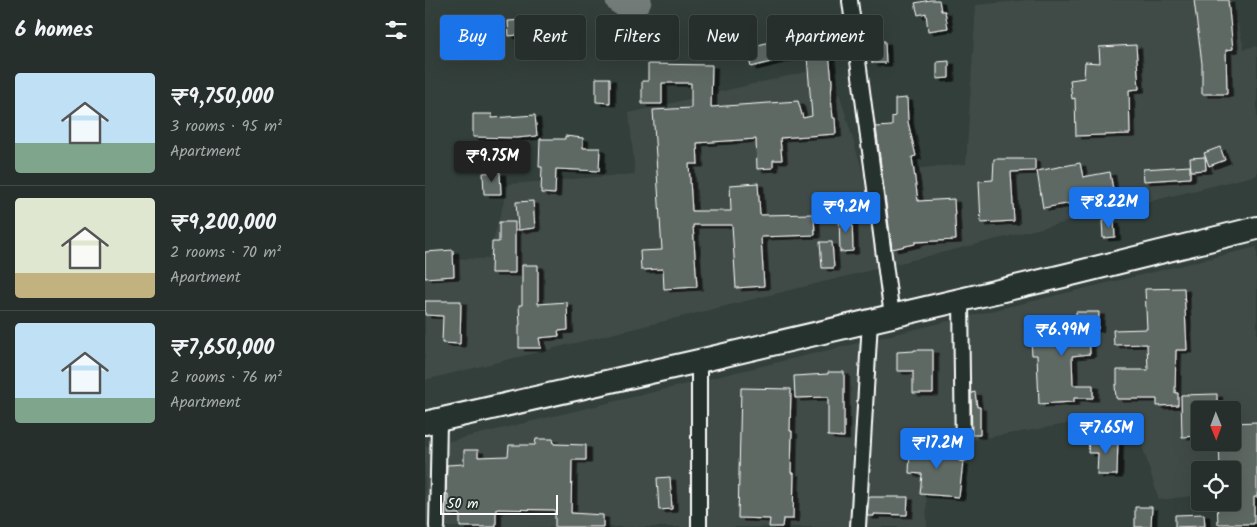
<!DOCTYPE html>
<html lang="en">
<head>
<meta charset="utf-8">
<style>
  body { margin:0; font-family:Kalam,sans-serif; background:#2e3734; color:#f1f3f6; height:100vh; display:flex; flex-direction:column; font-size:19px; white-space:nowrap }
  * { box-sizing:border-box; margin:0 }
  p { font-size:16px; color:#a4a9a9 }
  .icon { flex:none; width:28px; height:28px; fill:none; stroke:currentColor; stroke-width:2; stroke-linecap:round; stroke-linejoin:round }
  .map { position:relative; flex:1; overflow:hidden }
  .side { display:flex; flex-direction:column; background:#262f2c; width:425px }
  .side>* { flex:none }
  .hud { position:absolute; left:15px; top:15px; width:475px; height:45px; display:flex; gap:10px }
  .needle { width:32px; rotate:179deg }
  .buttons { position:absolute; left:766px; top:401px; display:grid; gap:10px }
  .buttons a { display:grid; place-items:center; width:50px; height:50px; border-radius:5px; background:#262f2c; box-shadow:0 5px 20px #0002,0 0 0 1px #424a48; font-size:25px }
  .scale { position:absolute; left:15px; bottom:12px; width:118px; box-sizing:border-box; padding-left:5px; border:2px solid #fff; border-top:0; font-size:14px; line-height:18px; white-space:nowrap; color:#fff; -webkit-text-stroke:4px #26332d; paint-order:stroke }
  .price { position:absolute; translate:-50% -42px; padding:0 11px; border-radius:5px; background:#1a73e8; color:#fff; font-size:16px; line-height:32px; filter:drop-shadow(0 1px 2px #0008) }
  .price::after { content:''; position:absolute; left:50%; top:30px; width:15px; height:11px; margin-left:-8px; background:inherit; clip-path:polygon(0 0,100% 0,50% 100%) }
  .price.on { background:#222; color:#fff }
  ul { padding:0; list-style:none }
  li { display:flex; align-items:center; gap:15px; height:125px; padding:0 15px }
  li+li { border-top:1px solid #424a48 }
  li span { display:grid; place-items:center; flex:none; width:140px; height:100px; border-radius:5px; color:#555 }
  li>.icon { margin-inline-start:auto }
  span .icon { width:60px; height:60px; fill:#fffc; stroke-width:1 }
  li b { font-size:21px }
  h2 { display:flex; justify-content:space-between; align-items:center; height:60px; padding:0 15px; font-size:21px }
  .pill { padding:0 18px; border-radius:5px; background:#262f2c; box-shadow:0 5px 20px #0002,0 0 0 1px #424a48; font-size:18px; line-height:45px }
  .pill.on { background:#1a73e8; color:#fff }
  main { display:flex; flex:1; min-height:0 }
  .map>svg:first-child { display:block }
</style>
</head>
<body>
<main>
<section class="side">
<h2>6 homes<svg class="icon" aria-label="filters" viewBox="0 0 24 24"><path d="M4 7h16M4 17h16"/><circle cx="9" cy="7" r="2"/><circle cx="15" cy="17" r="2"/></svg></h2>
<ul>
<li><span style="background:linear-gradient(#bfe0f5 70%,#7fa58c 0)"><svg class="icon" aria-label="home" viewBox="0 0 24 24"><path d="M3 11l9-7 9 7M6 9v11h12V9"/></svg></span><div><b>₹9,750,000</b><p>3 rooms · 95 m²</p><p>Apartment</p></div></li>
<li><span style="background:linear-gradient(#dfe7d0 75%,#c2b280 0)"><svg class="icon" aria-label="home" viewBox="0 0 24 24"><path d="M3 11l9-7 9 7M6 9v11h12V9"/></svg></span><div><b>₹9,200,000</b><p>2 rooms · 70 m²</p><p>Apartment</p></div></li>
<li><span style="background:linear-gradient(#bfe0f5 75%,#7fa58c 0)"><svg class="icon" aria-label="home" viewBox="0 0 24 24"><path d="M3 11l9-7 9 7M6 9v11h12V9"/></svg></span><div><b>₹7,650,000</b><p>2 rooms · 76 m²</p><p>Apartment</p></div></li>
</ul>
</section>
<div class="map">
<svg width="832" height="527" viewBox="0 0 832 527">
  <defs>
    <filter id="shadow"><feDropShadow dx="5.5" dy="3" stdDeviation="0" flood-color="#0009"/></filter>
  </defs>
  <rect width="100%" height="100%" fill="#333f3a"/>
  <filter id="ink" filterUnits="userSpaceOnUse"><feTurbulence type="fractalNoise" baseFrequency=".02" numOctaves="2"/><feDisplacementMap in="SourceGraphic" scale="10" xChannelSelector="R" yChannelSelector="G"/><feConvolveMatrix kernelMatrix="1 2 1 2 8 2 1 2 1" color-interpolation-filters="sRGB"/></filter>
  <g filter="url(#ink)">
    <!-- built -->
    <g fill="#404c47" fill-rule="evenodd">
      <path d="M603 0H807L819 49 832 46V175L0 380V258L63 259 84 184 210 174 204 113 406 66 438 173 541 164 551 5Z"/>
      <path d="M832 247V489L808 492V470H775V495L734 500 707 413 500 448 502 527H0V447ZM775 410H808V442H775Z"/>
    </g>
    <g fill="none" stroke-linecap="round" stroke-linejoin="round">
      <!-- river -->
      <path stroke="#737b78" stroke-width="29" d="M195 0 201 3 212 0"/>
    </g>
    <!-- building -->
    <g fill="#5f6964" stroke="#fff" filter="url(#shadow)">
      <path d="M505 0H514L516 11H520L523 28 503 31 501 13 493 15 490 3Z"/>
      <path d="M769 0H803L808 49 801 50 802 94H777V64Z"/>
      <path d="M99 20 100 34 84 36 83 21Z"/>
      <path d="M357 39 362 58 326 67 321 48Z"/>
      <path d="M460 41 461 63H447L446 42Z"/>
      <path d="M403 43 407 82 406 97 408 118H410L411 134 355 138 357 160H348V168L332 169 331 139 272 143 273 164H264L267 211H306L305 185 333 183 335 215 389 214 390 235 336 237 339 286 311 288 307 225H268L272 287 239 289 238 269 216 270 215 251 237 250 228 110 266 108V83H237V104H217V81H223V64L287 65 286 107 373 101 378 118 387 116 381 45Z"/>
      <path d="M711 45 714 89 704 90 705 134 651 136 650 98 647 99 645 80 659 78 660 62 675 63 674 47Z"/>
      <path d="M524 61V78L512 79V62Z"/>
      <path d="M171 78H185V103L171 102Z"/>
      <path d="M482 98 483 122 491 156 487 157 493 201 529 199 531 240 490 242V244L467 249 451 127 467 126V117L470 116V99Z"/>
      <path d="M48 114H67V118L110 115 112 136 92 138 48 137Z"/>
      <path d="M140 136 158 138V148H175L174 171 131 169 130 194 116 193 117 167H114L115 139H140Z"/>
      <path d="M795 147 800 160 784 166 779 153Z"/>
      <path d="M780 157 781 170 766 171 765 158Z"/>
      <path d="M569 159H610V171L586 172 589 221 556 223 554 181 568 180Z"/>
      <path d="M655 163 658 177 685 172 689 196 618 208 612 171Z"/>
      <path d="M765 166V178L719 181 718 169Z"/>
      <path d="M75 172 76 194H59L58 173Z"/>
      <path d="M108 201 110 228 93 230 91 202Z"/>
      <path d="M414 216H427L428 251 415 252Z"/>
      <path d="M689 220 690 237 678 238 677 221Z"/>
      <path d="M74 222H90V273H66L67 242H74Z"/>
      <path d="M395 242H407L409 268H397Z"/>
      <path d="M28 250 29 276 0 278V252Z"/>
      <path d="M97 265H113V304L142 302 143 330 133 331 134 336 114 338 116 348H94V325H95L94 305H97Z"/>
      <path d="M759 288 762 350H751L750 393H753V405L732 406V399H692V398H691L690 385H692V370H723L722 344 689 345 688 330 722 329 720 289Z"/>
      <path d="M0 301H36L35 344 17 343 18 316 0 315Z"/>
      <path d="M651 312H674L673 329H664L665 354 647 356 648 385H668V398H649V402L614 404 612 355H607L605 323 638 321 651 322Z"/>
      <path d="M489 350H508V393H488V371H472V352L489 351Z"/>
      <path d="M403 372H419V437L403 436V397L370 398 369 376 403 374Z"/>
      <path d="M316 388 366 389 365 431H367L366 473H369L368 519H358L357 527H344L345 519 313 518Z"/>
      <path d="M550 392 552 407H555V435H547L546 393Z"/>
      <path d="M792 394V410H775V436L757 437 756 395Z"/>
      <path d="M832 422V497H829V524H793L792 502H808V470H795L794 442H808V423Z"/>
      <path d="M693 438 692 475H672L673 453H663L664 440Z"/>
      <path d="M111 439H128L129 444 161 445V460H147L146 513 178 515V527H130V510L71 509V527H35V514H23V494H21L22 465 39 464V450H53V457L83 456 84 445H110Z"/>
      <path d="M529 445 530 457 533 460 538 462 534 497 495 494 497 474 484 473 485 449 502 450V447Z"/>
      <path d="M245 477 247 509 234 510 232 478Z"/>
      <path d="M444 497H483L482 515 449 514V516H442Z"/>
      <path d="M710 507H727L726 527H710Z"/>
      <path d="M779 514 780 526 750 527V515Z"/>
    </g>
    <g fill="none" stroke-linecap="round" stroke-linejoin="round">
      <defs>
        <g id="minor">
          <path d="M425 1 467 316"/>
          <path d="M536 300 538 453"/>
          <path d="M12 527 14 420"/>
          <path d="M274 527V361"/>
          <path d="M433 527 445 321"/>
        </g>
        <path id="primary" d="M0 423 274 361 638 276 832 228"/>
      </defs>
      <!-- minor casing -->
      <use href="#minor" stroke="#fff" stroke-width="18"/>
      <!-- primary casing -->
      <use href="#primary" stroke="#fff" stroke-width="26"/>
      <!-- minor -->
      <use href="#minor" stroke="#26332d" stroke-width="14"/>
      <!-- primary -->
      <use href="#primary" stroke="#26332d" stroke-width="22"/>
    </g>
  </g>
</svg>
<div class="buttons">
<a><svg class="needle" viewBox="-14 -14 28 28"><path d="M0-13l5 13h-10z" fill="#e53935"/><path d="M0 13l5-13h-10z" fill="#a4a9a9"/></svg></a>
<a><svg class="icon" aria-label="locate" viewBox="0 0 24 24"><circle cx="12" cy="12" r="6"/><path d="M12 2v4M12 18v4M2 12h4M18 12h4"/></svg></a>
</div>
<div class="scale">50 m</div>
<b class="price on" style="left:67px;top:183px">₹9.75M</b>
<b class="price" style="left:684px;top:229px">₹8.22M</b>
<b class="price" style="left:421px;top:234px">₹9.2M</b>
<b class="price" style="left:637px;top:357px">₹6.99M</b>
<b class="price" style="left:681px;top:455px">₹7.65M</b>
<b class="price" style="left:512px;top:470px">₹17.2M</b>
<div class="hud">
<a class="pill on">Buy</a>
<a class="pill">Rent</a>
<a class="pill">Filters</a>
<a class="pill">New</a>
<a class="pill">Apartment</a>
</div>
</div>
</main>
</body>
</html>
